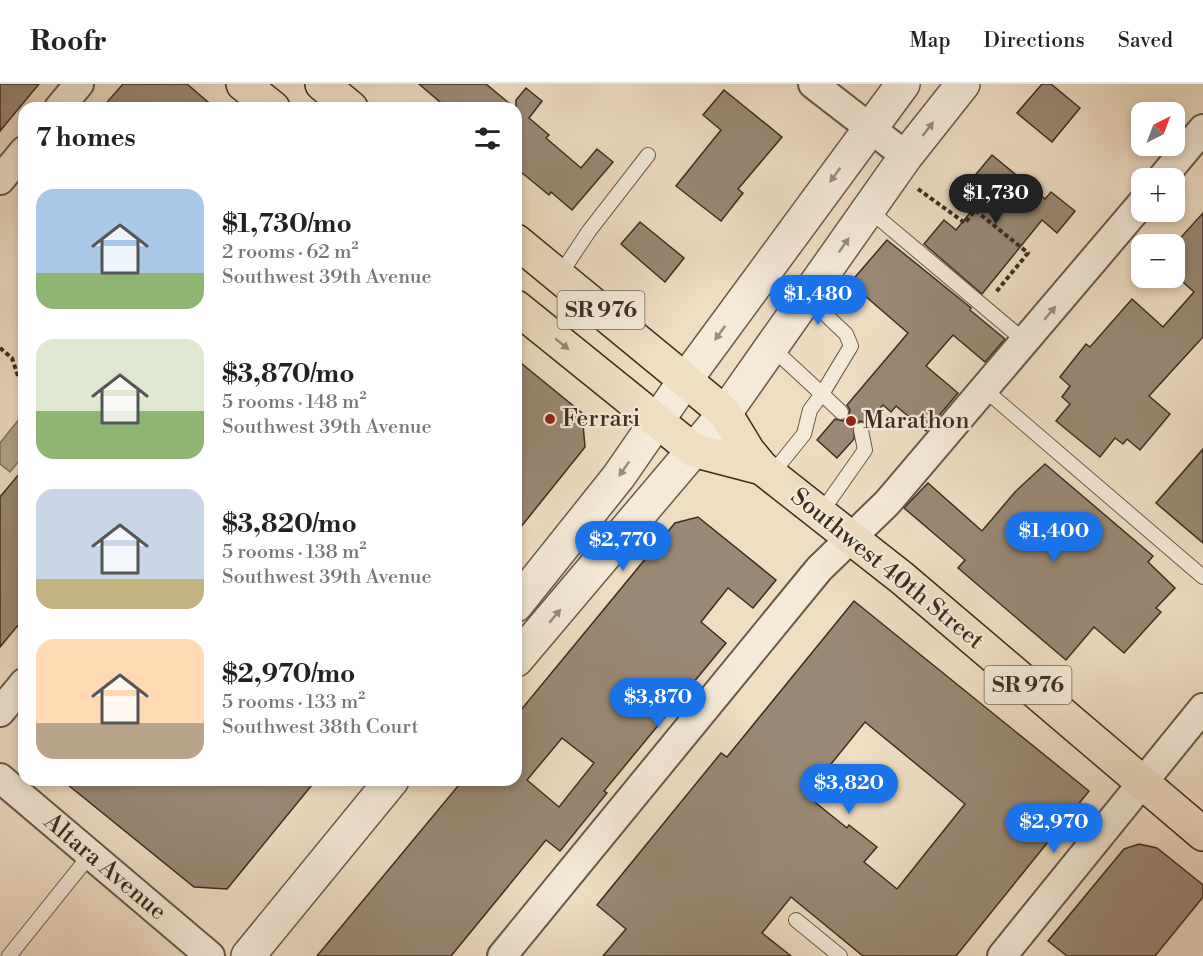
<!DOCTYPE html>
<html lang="en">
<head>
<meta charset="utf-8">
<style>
  body { margin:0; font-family:"Libre Bodoni",serif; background:#f6f6f6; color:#222; height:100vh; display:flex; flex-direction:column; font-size:22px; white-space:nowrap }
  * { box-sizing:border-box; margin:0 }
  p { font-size:20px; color:#767676 }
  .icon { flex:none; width:33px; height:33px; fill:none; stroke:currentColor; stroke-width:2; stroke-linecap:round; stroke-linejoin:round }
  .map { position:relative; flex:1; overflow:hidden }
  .drawer { position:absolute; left:18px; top:18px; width:504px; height:684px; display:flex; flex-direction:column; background:#fff; border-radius:18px; box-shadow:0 3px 9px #0003 }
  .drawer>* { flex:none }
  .needle { width:39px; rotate:42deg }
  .buttons { position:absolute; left:1131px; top:18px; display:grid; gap:12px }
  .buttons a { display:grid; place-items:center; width:54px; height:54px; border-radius:12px; background:#fff; box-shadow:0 3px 9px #0003; font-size:30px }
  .price { position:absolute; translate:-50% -51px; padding:0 14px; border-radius:21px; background:#1a73e8; color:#fff; font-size:20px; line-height:39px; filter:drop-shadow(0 2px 3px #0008) }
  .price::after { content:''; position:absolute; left:50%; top:36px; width:18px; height:14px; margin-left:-9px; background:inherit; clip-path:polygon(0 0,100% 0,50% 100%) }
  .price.selected { background:#222; color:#fff }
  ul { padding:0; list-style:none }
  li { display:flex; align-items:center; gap:18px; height:150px; padding:0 18px }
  li span { display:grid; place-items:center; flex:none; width:168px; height:120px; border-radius:18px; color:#555 }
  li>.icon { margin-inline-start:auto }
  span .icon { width:72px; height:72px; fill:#fffc; stroke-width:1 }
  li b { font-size:26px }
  h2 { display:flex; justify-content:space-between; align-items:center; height:72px; padding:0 18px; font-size:26px }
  header { display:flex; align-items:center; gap:36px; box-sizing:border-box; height:84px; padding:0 30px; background:#fff; border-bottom:2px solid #e0e0e0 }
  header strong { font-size:28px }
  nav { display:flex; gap:33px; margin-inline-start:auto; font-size:21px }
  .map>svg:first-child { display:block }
</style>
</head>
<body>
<header>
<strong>Roofr</strong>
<nav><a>Map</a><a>Directions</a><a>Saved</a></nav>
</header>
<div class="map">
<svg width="1203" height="872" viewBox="0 0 1203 872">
  <rect width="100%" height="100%" fill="#f0dec3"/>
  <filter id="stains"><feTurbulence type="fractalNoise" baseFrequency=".00333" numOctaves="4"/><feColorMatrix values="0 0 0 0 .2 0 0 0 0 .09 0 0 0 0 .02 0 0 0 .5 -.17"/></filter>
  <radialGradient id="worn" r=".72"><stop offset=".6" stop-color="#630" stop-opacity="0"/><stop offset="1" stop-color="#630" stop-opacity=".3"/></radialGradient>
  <!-- water -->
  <path fill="#b3a28c" stroke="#837361" stroke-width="1.5" d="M24 329V371L10 388 0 380V359Z"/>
  <!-- building -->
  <g fill="#9a8975" stroke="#3c2d20" stroke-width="1.5" fill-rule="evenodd">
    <path d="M0 0H39L0 47Z"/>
    <path d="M123 0H187L215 24H102Z"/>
    <path d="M419 0H486L515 24H447Z"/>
    <path d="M1042 0H1051L1080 24 1052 58 1017 29Z"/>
    <path d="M526 4 542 17 529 34 549 51 546 54 581 84 597 65 613 78 572 126 551 108 549 111 516 84V16Z"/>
    <path d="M724 6 782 53 738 105 743 109 721 137 676 102 721 46 703 31Z"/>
    <path d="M992 71 1045 115 1051 108 1075 127 1057 149 1042 136 982 210 924 160 944 136 956 146 982 114 967 101Z"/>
    <path d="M1203 129V253L1149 312 1170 330 1140 366 1127 355 1123 360 1115 354 1100 373 1056 337 1070 320 1062 313 1070 302 1060 293 1086 260 1090 263 1132 215 1163 243 1194 208 1174 190V161Z"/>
    <path d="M640 138 684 174 665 198 621 160Z"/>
    <path d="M887 156 971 224 970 226 1005 255 985 278 953 251 926 282 958 309 926 347 896 322 891 328 883 321 867 339 860 337 855 340 854 355 837 374 817 356 835 335 843 337 848 334 850 326 847 321 908 249 850 199Z"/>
    <path d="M516 275 582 329 585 363 516 449Z"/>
    <path d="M1203 365V459L1156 419Z"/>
    <path d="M1045 380 1153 472 1148 478 1175 504 1156 524 1161 528 1124 569 1094 543 1066 576 958 484 965 476 904 424 928 399 982 447 1015 408Z"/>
    <path d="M24 384V534L0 563V413Z"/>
    <path d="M698 433 776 496 753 524 728 504 701 538 726 559 604 707 607 709 560 767 546 756 451 872H317L463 696H516V632L675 439ZM562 654 594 679 559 723 527 696Z"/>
    <path d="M854 517 1089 707 956 872H863L791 813 762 849 791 872H603L626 845 597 821 721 669 727 673ZM865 638 965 720 897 805 864 778 877 763 849 741 847 744 806 711Z"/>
    <path d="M62 696H316L227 805 194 803Z"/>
    <path d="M1139 760 1157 764 1203 801V813L1155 872H1067L1048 857 1124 765Z"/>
  </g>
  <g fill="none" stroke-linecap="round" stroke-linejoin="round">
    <defs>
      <g id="service">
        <path d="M869 126 1026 258"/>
        <path d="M559 192 589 147 648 71"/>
        <path d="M771 263 822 310 851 262 846 250 807 213"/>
        <path d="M984 305 1203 493"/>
        <path d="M771 391 804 350 810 326 822 310 841 328"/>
        <path d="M820 430 865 366 861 346"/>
        <path d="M796 836 840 872"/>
        <path d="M9 872 90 771"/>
      </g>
      <g id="minor">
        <path d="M813 0 906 72"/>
        <path d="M59 24 79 0"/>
        <path d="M1162 94 1203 45"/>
        <path d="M0 96 24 67"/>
        <path d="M0 628 24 599"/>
        <path d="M0 694 210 872"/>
        <path d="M502 872 819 485 887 419 1142 119"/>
        <path d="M1002 872 1203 624"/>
      </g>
      <g id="tertiary">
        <path d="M516 521 619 392 686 295 903 0"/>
        <path d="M516 576 725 329 906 72 963 0"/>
        <path d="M248 872 392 696"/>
      </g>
      <g id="primary">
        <path d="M243 0 273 24"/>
        <path d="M322 0 351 24"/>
        <path d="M516 157 725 329 748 367 762 384 902 494 1203 750"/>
        <path d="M516 223 693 366 762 384"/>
      </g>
    </defs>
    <!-- service casing -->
    <use href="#service" stroke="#695949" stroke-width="16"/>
    <!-- minor casing -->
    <use href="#minor" stroke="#695949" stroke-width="32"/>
    <!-- tertiary casing -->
    <use href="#tertiary" stroke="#695949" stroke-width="36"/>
    <!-- primary casing -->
    <use href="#primary" stroke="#3c2d20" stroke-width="36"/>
    <!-- path -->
    <g stroke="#3c2d20" stroke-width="4" stroke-dasharray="4.5 3" stroke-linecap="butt">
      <path d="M918 105 965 139 975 126 1028 169 996 208"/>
      <path d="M0 264 12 274 18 292 24 299"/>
    </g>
    <!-- service -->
    <use href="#service" stroke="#f5ead8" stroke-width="14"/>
    <!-- minor -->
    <use href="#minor" stroke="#f5ead8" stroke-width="28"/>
    <!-- tertiary -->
    <use href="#tertiary" stroke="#f5ead8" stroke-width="33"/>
    <!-- primary -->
    <use href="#primary" stroke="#f0dec3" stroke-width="33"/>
  </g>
  <!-- one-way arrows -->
  <defs><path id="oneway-solid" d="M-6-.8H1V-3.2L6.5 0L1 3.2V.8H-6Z" transform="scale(1.5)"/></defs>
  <g fill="#988c7c">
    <use href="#oneway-solid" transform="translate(928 45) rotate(-52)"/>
    <use href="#oneway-solid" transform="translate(835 91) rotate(126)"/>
    <use href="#oneway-solid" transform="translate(844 161) rotate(-55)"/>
    <use href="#oneway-solid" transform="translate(1050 229) rotate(-50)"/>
    <use href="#oneway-solid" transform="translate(720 249) rotate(126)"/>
    <use href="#oneway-solid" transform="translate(624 385) rotate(125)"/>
    <use href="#oneway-solid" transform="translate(555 532) rotate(-50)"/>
  </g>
  <use fill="#968672" href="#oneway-solid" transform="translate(562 260) rotate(39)"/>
  <!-- markers -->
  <g fill="#8f2418" stroke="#f5ead8" stroke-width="2">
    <circle cx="550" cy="335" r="6"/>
    <circle cx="851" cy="337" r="6"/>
  </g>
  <g text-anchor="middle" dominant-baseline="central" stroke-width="4.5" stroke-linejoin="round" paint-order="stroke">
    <!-- shield labels -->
    <g fill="#f5ead8" stroke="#746657" stroke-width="1.5">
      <rect x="557.5" y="207" width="87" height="38" rx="4.5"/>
      <rect x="984.5" y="582" width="87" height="38" rx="4.5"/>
    </g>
    <g font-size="22" font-weight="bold" fill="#3c2d20">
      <text x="601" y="226">SR 976</text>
      <text x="1028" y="601">SR 976</text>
    </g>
    <!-- poi labels -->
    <g font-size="24" fill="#3c2d20" stroke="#f5ead8" text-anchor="start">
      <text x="562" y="335">Ferrari</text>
      <text x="863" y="337">Marathon</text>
    </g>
    <!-- street labels -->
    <g font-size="24" fill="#3c2d20" stroke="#f5ead8">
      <text transform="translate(887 485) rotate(39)">Southwest 40th Street</text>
      <text transform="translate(105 783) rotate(40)">Altara Avenue</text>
    </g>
  </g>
  <rect width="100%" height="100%" filter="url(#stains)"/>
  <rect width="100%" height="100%" fill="url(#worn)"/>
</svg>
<div class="buttons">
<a><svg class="needle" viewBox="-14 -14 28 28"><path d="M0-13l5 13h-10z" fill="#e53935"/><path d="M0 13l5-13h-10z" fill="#767676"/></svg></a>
<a>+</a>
<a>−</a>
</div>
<b class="price selected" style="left:996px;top:141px">$1,730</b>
<b class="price" style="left:818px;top:242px">$1,480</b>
<b class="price" style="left:1054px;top:479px">$1,400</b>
<b class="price" style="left:623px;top:488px">$2,770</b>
<b class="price" style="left:658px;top:645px">$3,870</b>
<b class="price" style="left:849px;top:731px">$3,820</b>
<b class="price" style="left:1054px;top:770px">$2,970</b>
<section class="drawer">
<h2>7 homes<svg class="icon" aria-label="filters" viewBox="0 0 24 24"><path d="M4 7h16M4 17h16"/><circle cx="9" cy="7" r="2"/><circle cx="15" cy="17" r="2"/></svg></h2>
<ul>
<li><span style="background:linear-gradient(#a9c7e8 70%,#8fb573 0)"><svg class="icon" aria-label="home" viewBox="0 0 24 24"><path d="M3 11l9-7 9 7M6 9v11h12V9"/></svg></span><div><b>$1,730/mo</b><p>2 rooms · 62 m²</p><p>Southwest 39th Avenue</p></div></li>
<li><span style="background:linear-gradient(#dfe7d0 60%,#8fb573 0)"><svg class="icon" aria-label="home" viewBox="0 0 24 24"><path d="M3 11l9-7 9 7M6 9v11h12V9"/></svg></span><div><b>$3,870/mo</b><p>5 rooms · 148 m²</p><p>Southwest 39th Avenue</p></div></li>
<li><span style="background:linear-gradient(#c9d6e8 75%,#c2b280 0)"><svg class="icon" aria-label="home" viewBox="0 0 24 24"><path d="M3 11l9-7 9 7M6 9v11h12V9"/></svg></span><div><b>$3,820/mo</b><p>5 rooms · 138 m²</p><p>Southwest 39th Avenue</p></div></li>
<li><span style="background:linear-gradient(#ffd9b3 70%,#b9a48a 0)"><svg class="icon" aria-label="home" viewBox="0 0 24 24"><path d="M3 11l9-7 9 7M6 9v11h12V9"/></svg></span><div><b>$2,970/mo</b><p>5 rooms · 133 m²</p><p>Southwest 38th Court</p></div></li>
</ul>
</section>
</div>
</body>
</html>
